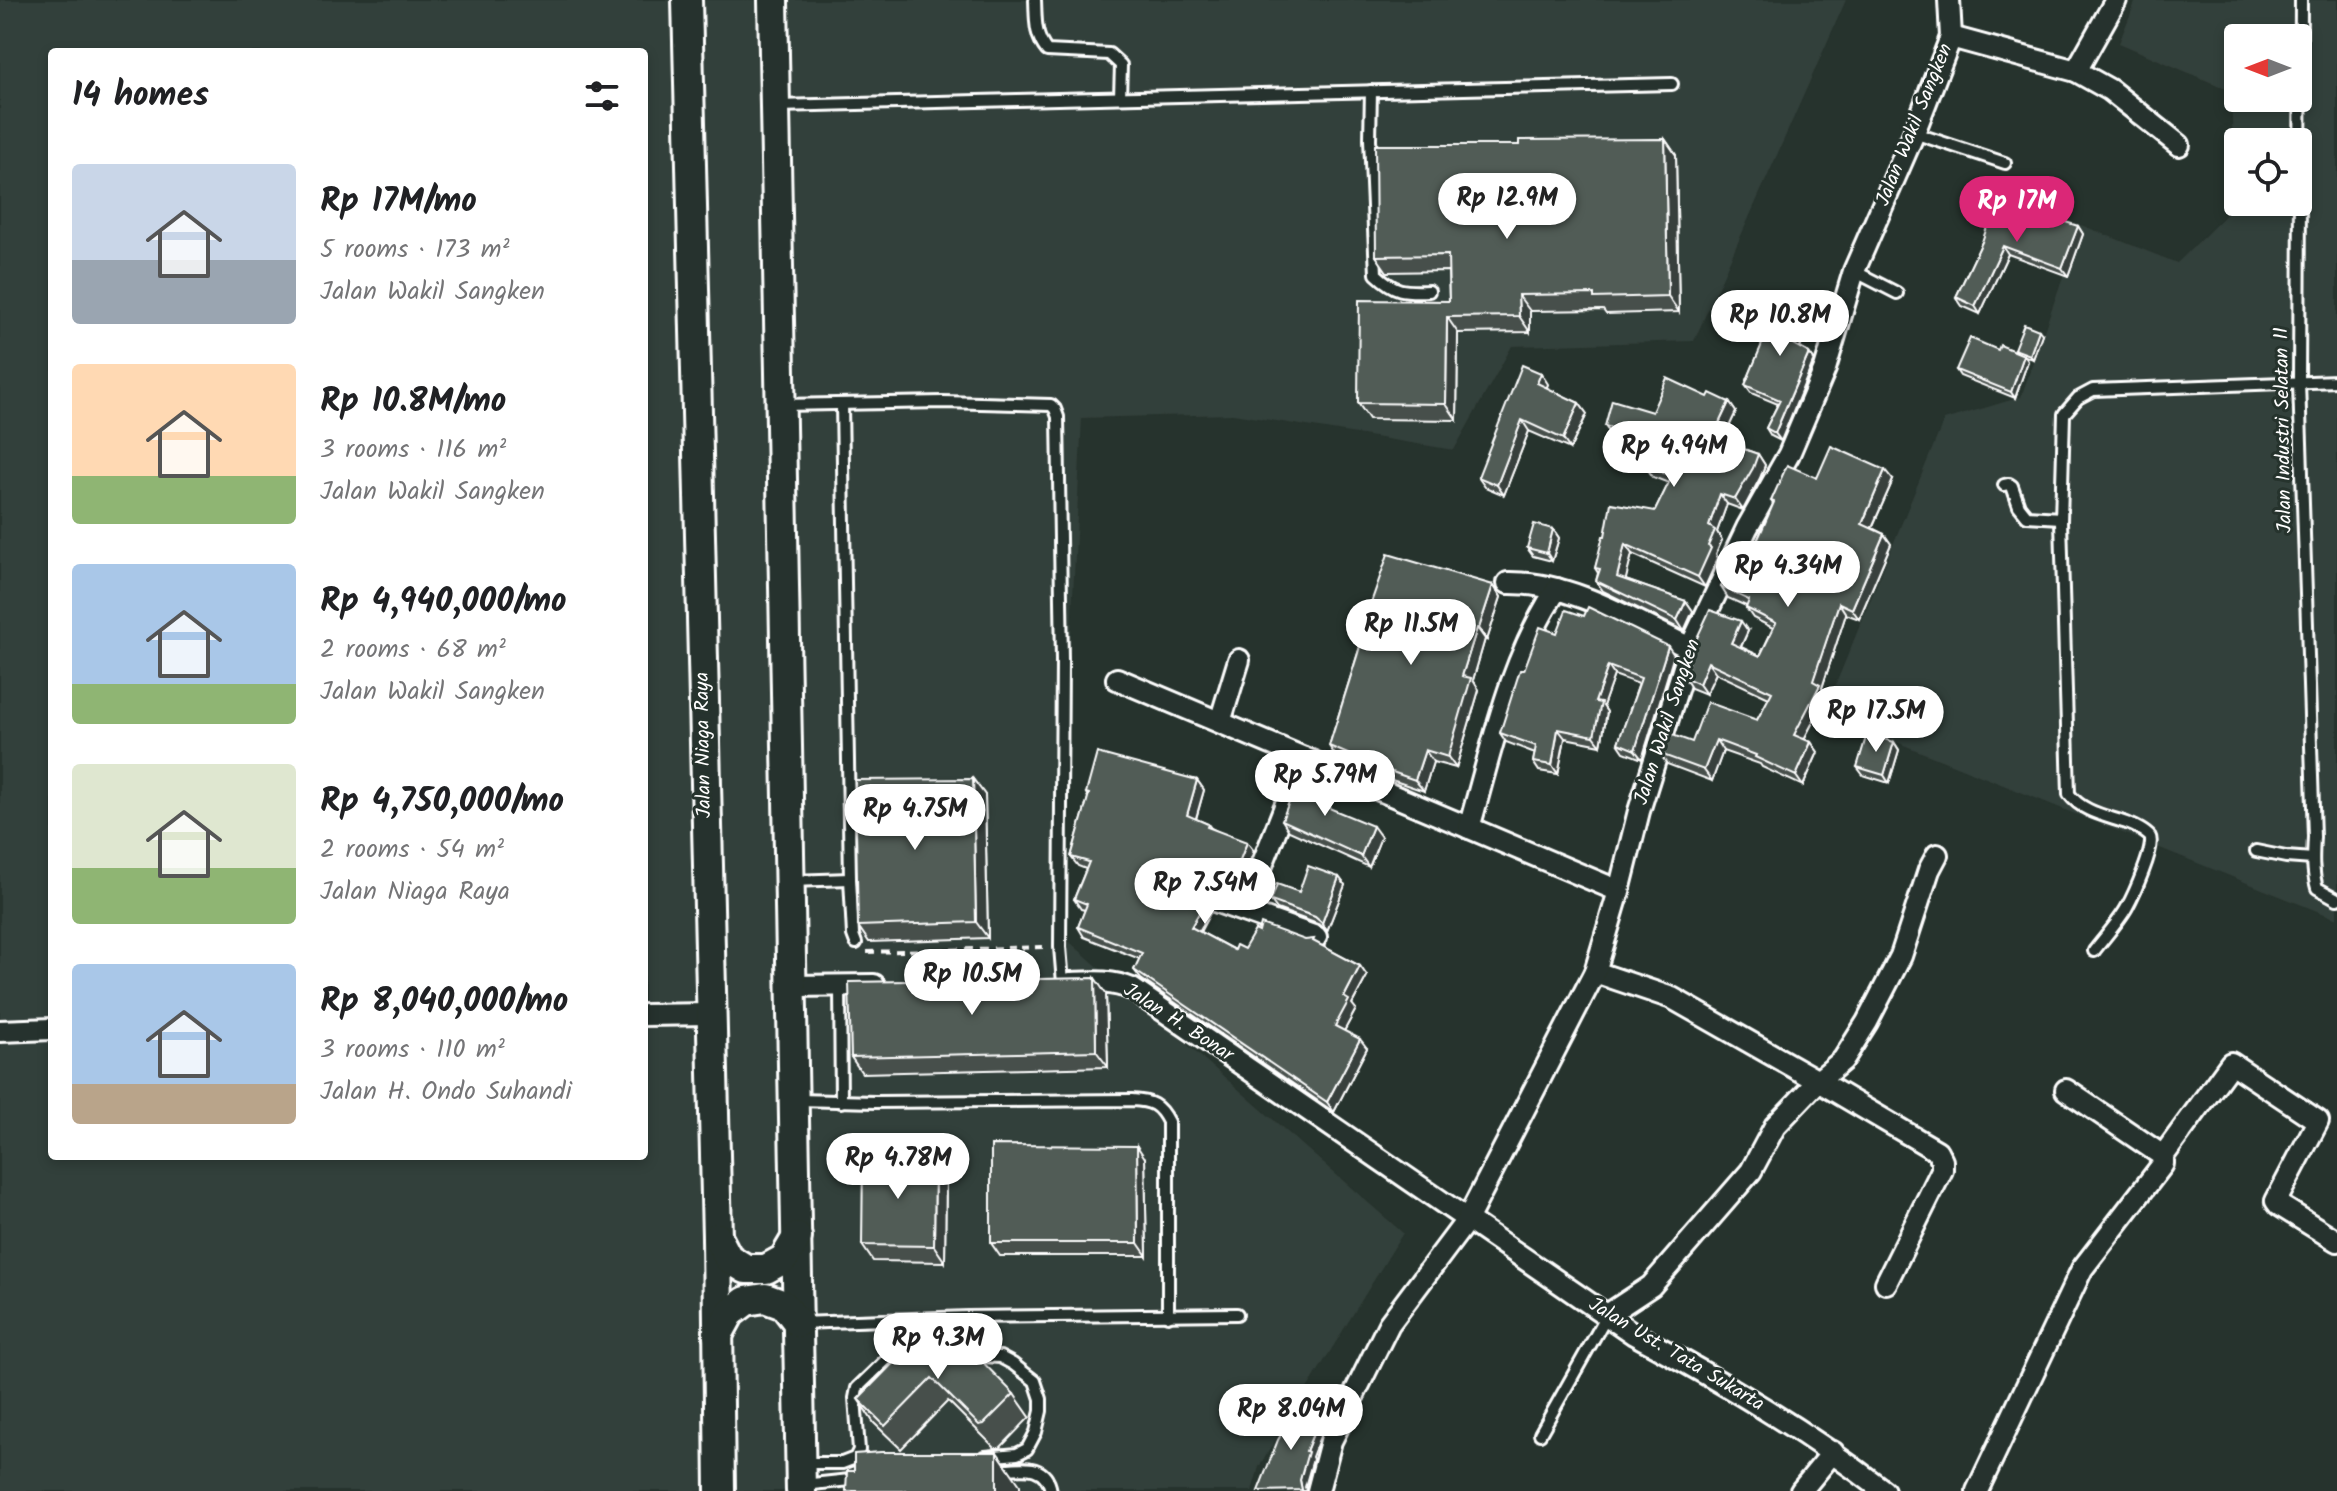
<!DOCTYPE html>
<html lang="en">
<head>
<meta charset="utf-8">
<style>
  body { margin:0; font-family:Kalam,sans-serif; background:#f2f2f2; color:#202124; height:100vh; display:flex; flex-direction:column; font-size:30px; white-space:nowrap }
  * { box-sizing:border-box; margin:0 }
  p { font-size:26px; color:#757577 }
  .icon { flex:none; width:44px; height:44px; fill:none; stroke:currentColor; stroke-width:2; stroke-linecap:round; stroke-linejoin:round }
  .map { position:relative; flex:1; overflow:hidden }
  .sheet { position:absolute; left:48px; top:48px; width:600px; height:1112px; display:flex; flex-direction:column; background:#fff; border-radius:8px; box-shadow:0 4px 12px #0003 }
  .sheet>* { flex:none }
  .needle { width:52px; rotate:270deg }
  .fabs { position:absolute; left:2224px; top:24px; display:grid; gap:16px }
  .fabs a { display:grid; place-items:center; width:88px; height:88px; border-radius:8px; background:#fff; box-shadow:0 4px 12px #0003; font-size:40px }
  .price { position:absolute; translate:-50% -68px; padding:0 18px; border-radius:28px; background:#fff; color:#222; font-size:26px; line-height:52px; filter:drop-shadow(0 2px 4px #0008) }
  .price::after { content:''; position:absolute; left:50%; top:48px; width:24px; height:18px; margin-left:-12px; background:inherit; clip-path:polygon(0 0,100% 0,50% 100%) }
  .price.on { background:#db2777; color:#fff }
  ul { padding:0; list-style:none }
  li { display:flex; align-items:center; gap:24px; height:200px; padding:0 24px }
  li span { display:grid; place-items:center; flex:none; width:224px; height:160px; border-radius:8px; color:#555 }
  li>.icon { margin-inline-start:auto }
  span .icon { width:96px; height:96px; fill:#fffc; stroke-width:1 }
  li b { font-size:34px }
  h2 { display:flex; justify-content:space-between; align-items:center; height:96px; padding:0 24px; font-size:34px }
  .map>svg:first-child { display:block }
</style>
</head>
<body>
<div class="map">
<svg width="2337" height="1491" viewBox="0 0 2337 1491">
  <rect width="100%" height="100%" fill="#26332d"/>
  <filter id="ink" filterUnits="userSpaceOnUse"><feTurbulence type="fractalNoise" baseFrequency=".0125" numOctaves="2"/><feDisplacementMap in="SourceGraphic" scale="16" xChannelSelector="R" yChannelSelector="G"/><feConvolveMatrix kernelMatrix="1 2 1 2 8 2 1 2 1" color-interpolation-filters="sRGB"/></filter>
  <g filter="url(#ink)">
    <!-- built -->
    <g fill="#333f3a" fill-rule="evenodd">
      <path d="M0 0H1846L1694 341 1512 346 1454 450 1233 414 1082 418 1056 930 1403 1233 1259 1467 1252 1491H0ZM52 52H644V1156H52Z"/>
      <path d="M2136 0H2337V919L1824 713 1944 420 2021 397 2081 225 2177 263 2235 206 2231 91 2119 43ZM2238 38H2298V98H2238ZM2238 142H2298V202H2238Z"/>
    </g>
    <g fill="none" stroke-linecap="round" stroke-linejoin="round">
      <defs>
        <g id="service">
          <path d="M1035 0C1036 19 1034 35 1047 51L1109 54 1121 65 1120 97"/>
          <path d="M2301 0 2299 382 2314 837C2313 855 2312 871 2317 888L2337 899"/>
          <path d="M1371 91 1370 139 1376 274C1395 292 1403 292 1429 291"/>
          <path d="M777 106 1672 84"/>
          <path d="M1914 133 2005 163"/>
          <path d="M1854 271 1897 293"/>
          <path d="M782 405 943 402 1051 405 1055 409 1058 417 1062 660 1060 947 1063 983"/>
          <path d="M842 405 850 879 853 935 856 943"/>
          <path d="M2004 485 2009 484 2012 486 2019 506 2027 516 2061 518"/>
          <path d="M2256 851 2286 857 2313 859"/>
          <path d="M791 881 850 879"/>
          <path d="M2094 951C2104 938 2120 920 2127 907 2133 896 2156 846 2150 837 2146 832 2135 826 2129 824 2108 816 2083 813 2069 794L2061 521 2064 414 2078 398 2093 390 2337 381"/>
          <path d="M840 986 841 1102"/>
          <path d="M798 1100 875 1102 1132 1100C1151 1101 1159 1104 1168 1122V1316"/>
          <path d="M968 1317 970 1355"/>
          <path d="M800 1323 968 1317 1237 1314"/>
          <path d="M966 1355 1000 1357 1013 1364 1035 1381 1041 1399V1411L1036 1432 1027 1449 1017 1454 985 1457"/>
          <path d="M1540 1434 1607 1315"/>
          <path d="M802 1463H842L855 1458 859 1450 855 1398 857 1388 888 1358 895 1355H914"/>
          <path d="M998 1470C1022 1468 1046 1462 1051 1491"/>
          <path d="M803 1485 859 1479"/>
        </g>
        <g id="minor">
          <path d="M1951 37 2076 71 2110 90 2179 145"/>
          <path d="M2076 71 2116 0"/>
          <path d="M1508 583C1573 582 1633 621 1690 648"/>
          <path d="M1117 679 1619 891"/>
          <path d="M1220 722 1239 660"/>
          <path d="M1469 828C1492 748 1510 659 1557 589"/>
          <path d="M1181 889 1316 937"/>
          <path d="M1244 911 1304 758"/>
          <path d="M1595 972 1672 998 1818 1081 1937 1151 1942 1161V1170L1886 1283"/>
          <path d="M1070 983C1092 982 1111 980 1132 989L1634 1334C1721 1381 1806 1431 1884 1491"/>
          <path d="M791 986 874 985"/>
          <path d="M644 1015 710 1014"/>
          <path d="M0 1031 52 1029"/>
          <path d="M2066 1090 2163 1156"/>
          <path d="M1607 1315 1651 1286 1751 1171 1775 1126 1818 1081 1843 1060 1867 1022 1901 956 1929 870 1937 855"/>
          <path d="M1318 1491 1331 1441 1389 1324 1467 1220 1595 972 1619 891 1639 811 1690 648 1747 528 1789 454 1825 369 1854 271 1914 133 1951 37 1949 0"/>
          <path d="M1801 1491 1833 1452"/>
          <path d="M1977 1491 2082 1269 2163 1164V1156L2231 1063 2318 1121 2276 1201 2279 1205 2337 1241"/>
        </g>
        <g id="secondary">
          <path d="M687 0 717 1237 720 1491"/>
          <path d="M773 0 801 1491"/>
          <path d="M717 1237 728 1258 746 1269H766L784 1259 797 1237"/>
          <path d="M718 1335 730 1313 746 1301 765 1298 784 1305 798 1323"/>
        </g>
      </defs>
      <!-- service casing -->
      <use href="#service" stroke="#fff" stroke-width="16"/>
      <!-- minor casing -->
      <use href="#minor" stroke="#fff" stroke-width="26"/>
      <!-- secondary casing -->
      <use href="#secondary" stroke="#fff" stroke-width="34"/>
      <!-- path -->
      <path stroke="#fff" stroke-width="4" stroke-dasharray="8 6" stroke-linecap="butt" d="M867 952 1046 947"/>
      <!-- service -->
      <use href="#service" stroke="#26332d" stroke-width="10"/>
      <!-- minor -->
      <use href="#minor" stroke="#26332d" stroke-width="20"/>
      <!-- secondary -->
      <use href="#secondary" stroke="#26332d" stroke-width="28"/>
    </g>
    <!-- wall -->
    <g fill="#464f4b" stroke="#fff" stroke-width="2">
      <path d="M1665 139 1676 155 1679 312 1606 314 1603 310 1530 311V332L1458 333 1457 420 1369 419 1358 403 1449 301 1448 271 1387 272 1376 256 1519 145Z"/>
      <path d="M2078 226 2083 234 2068 276 2008 254 1980 314 1962 306 1956 297 1982 242Z"/>
      <path d="M1809 310 1814 317 1800 348 1809 353 1814 360 1781 441 1771 436 1766 428 1778 404 1751 393 1745 385 1772 322 1769 318Z"/>
      <path d="M2042 334 2033 359 2025 356 2028 361 2015 398 1960 376 1956 370 1998 350 2017 352 2014 349Z"/>
      <path d="M1548 384 1546 388 1579 403 1587 414 1570 449 1529 431 1504 495 1485 487 1478 477Z"/>
      <path d="M1708 397 1729 402 1736 412 1722 441 1758 454 1765 465 1760 478 1743 510 1727 504 1717 532 1722 540 1716 554 1718 558 1705 587 1632 554 1625 580 1686 601 1693 611 1684 631 1603 591 1596 581 1598 573 1595 568 1605 536 1655 511 1669 483 1653 477 1646 467 1652 449 1612 436 1605 426Z"/>
      <path d="M1817 478 1893 480 1872 528 1884 534 1891 544 1859 619 1846 614 1822 688 1827 695 1804 739 1811 742 1818 752 1803 786 1762 767 1760 764 1723 751 1712 781 1667 764 1660 754 1757 720 1769 698 1716 673 1706 694 1691 688 1684 677 1748 631 1741 647 1760 656 1773 628 1753 618 1746 608V606L1728 598 1721 587 1744 564 1755 546 1773 504 1771 501Z"/>
      <path d="M1553 529 1559 538 1552 561 1533 556 1527 548Z"/>
      <path d="M1493 585 1501 597 1487 640 1485 639 1473 680 1479 690 1456 768 1433 762 1424 791 1386 778 1337 758 1329 746 1362 640 1359 636 1365 620Z"/>
      <path d="M1557 633 1674 655 1642 759 1624 752 1618 743 1639 684 1614 675 1603 706 1607 712 1601 745 1565 738 1558 774 1539 771 1533 762 1535 753 1506 742 1500 733 1524 670Z"/>
      <path d="M1894 742 1899 750 1889 783 1863 775 1857 767Z"/>
      <path d="M973 779 985 795 988 938 869 942 858 926Z"/>
      <path d="M1197 780 1204 790 1196 819 1208 824 1211 828 1254 851 1236 895 1179 876 1173 879 1169 884 1168 890 1170 892 1204 904 1210 913 1200 932 1234 950 1244 949 1259 932 1316 943 1360 966 1367 976 1352 1004 1356 1009 1344 1031 1367 1048 1334 1112 1141 979 1134 970 1140 959 1084 937 1078 927 1085 910 1081 909 1074 899 1086 869 1078 866 1071 857 1088 798 1086 793Z"/>
      <path d="M1321 781 1328 792 1323 805 1381 837 1369 867 1289 831 1282 820Z"/>
      <path d="M1339 877 1345 885 1327 931 1320 925 1277 909 1271 901Z"/>
      <path d="M1106 994 1108 1067 862 1073 851 1057Z"/>
      <path d="M1145 1158 1147 1256H1000L991 1243Z"/>
      <path d="M946 1174 945 1262 873 1261 862 1245Z"/>
      <path d="M914 1342 1014 1394 1030 1417 1000 1448H995L948 1401 901 1449 874 1423 858 1399Z"/>
    </g>
    <!-- shaded-wall -->
    <g fill="#39403d" stroke="#fff" stroke-width="2">
      <path d="M1665 139 1676 155 1679 312 1668 296Z"/>
      <path d="M2078 226 2083 234 2068 276 2062 268Z"/>
      <path d="M2003 246 2008 254 1980 314 1975 306Z"/>
      <path d="M1518 295 1530 311V332L1519 316Z"/>
      <path d="M1809 310 1814 317 1798 351 1793 344Z"/>
      <path d="M1447 317 1458 333 1457 420 1446 404Z"/>
      <path d="M2039 330 2042 334 2033 359 2030 355Z"/>
      <path d="M1809 353 1814 360 1781 441 1775 433Z"/>
      <path d="M2024 355 2028 361 2015 398 2011 392Z"/>
      <path d="M1541 373 1548 384 1544 394 1537 383Z"/>
      <path d="M1729 402 1736 412 1719 448 1712 438Z"/>
      <path d="M1579 403 1587 414 1570 449 1563 439Z"/>
      <path d="M1522 420 1529 431 1504 495 1497 485Z"/>
      <path d="M1758 454 1765 465 1760 478 1743 510 1735 499Z"/>
      <path d="M1885 470 1893 480 1869 534 1862 524Z"/>
      <path d="M1720 494 1727 504 1717 532 1722 540 1716 554 1718 558 1705 587 1698 577 1709 526Z"/>
      <path d="M1553 529 1559 538 1552 561 1547 553Z"/>
      <path d="M1884 534 1891 544 1859 619 1852 609Z"/>
      <path d="M1625 544 1632 554 1624 587 1617 577Z"/>
      <path d="M1493 585 1501 597 1487 640 1479 628Z"/>
      <path d="M1686 601 1693 611 1684 631 1677 620Z"/>
      <path d="M1839 603 1846 614 1822 688 1827 695 1801 745 1794 735Z"/>
      <path d="M1741 621 1748 631 1738 653 1731 643Z"/>
      <path d="M1477 628 1485 639 1473 680 1479 690 1456 768 1448 757 1462 676Z"/>
      <path d="M1668 646 1674 655 1642 759 1635 750Z"/>
      <path d="M1708 662 1716 673 1706 694 1699 684Z"/>
      <path d="M1608 666 1614 675 1603 706 1607 712 1601 745 1594 736 1595 702Z"/>
      <path d="M1558 729 1565 738 1558 774 1552 765Z"/>
      <path d="M1716 740 1723 751 1712 781 1704 770Z"/>
      <path d="M1811 742 1818 752 1803 786 1796 776Z"/>
      <path d="M1894 742 1899 750 1889 783 1884 775Z"/>
      <path d="M1425 750 1433 762 1424 791 1415 780Z"/>
      <path d="M973 779 985 795 988 938 976 922Z"/>
      <path d="M1197 780 1204 790 1194 825 1187 815Z"/>
      <path d="M1321 781 1328 792 1320 812 1312 801Z"/>
      <path d="M1373 826 1381 837 1369 867 1361 856Z"/>
      <path d="M1247 842 1254 851 1236 895 1230 885Z"/>
      <path d="M1167 869 1173 879 1169 884 1168 891 1164 887 1162 881 1163 875Z"/>
      <path d="M1339 877 1345 885 1327 931 1322 923Z"/>
      <path d="M1204 904 1210 913 1197 936 1191 927Z"/>
      <path d="M1360 966 1367 976 1352 1004 1356 1009 1342 1035 1335 1026 1344 997Z"/>
      <path d="M1095 978 1106 994 1108 1067 1096 1051Z"/>
      <path d="M1360 1039 1367 1048 1334 1112 1327 1102Z"/>
      <path d="M1137 1146 1145 1158 1147 1256 1138 1243Z"/>
      <path d="M935 1157 946 1174 945 1262 934 1246Z"/>
      <path d="M1321 1414 1326 1421 1312 1457 1313 1459 1305 1487 1306 1491H1302L1300 1480 1306 1451Z"/>
      <path d="M997 1452 1020 1485V1491H997Z"/>
    </g>
    <!-- building -->
    <g fill="#515c57" stroke="#fff" stroke-width="2">
      <path d="M1665 139 1668 296 1594 298V294L1518 295 1519 316 1447 317 1446 404 1358 403 1359 300 1449 301 1448 255 1376 256 1375 145H1519V140Z"/>
      <path d="M1996 200 2078 226 2062 268 2003 246 1975 306 1956 297 1982 242Z"/>
      <path d="M1779 296 1809 310 1793 344 1809 353 1775 433 1766 428 1780 400 1745 385 1772 320 1769 318Z"/>
      <path d="M2024 324 2039 330 2030 355 2014 349Z"/>
      <path d="M1970 338 1998 350 2000 345 2024 355 2011 392 1956 370Z"/>
      <path d="M1522 365 1541 373 1537 383 1579 403 1563 439 1522 420 1497 485 1478 477Z"/>
      <path d="M1667 378 1708 397 1710 393 1729 402 1712 438 1758 454 1753 468 1735 499 1720 494 1709 526 1715 530 1708 546 1711 548 1698 577 1625 544 1617 577 1686 601 1677 620 1596 581 1600 569 1595 568 1603 536H1605L1611 503 1655 511 1672 476 1646 467 1655 442 1605 426 1612 400 1652 412Z"/>
      <path d="M1831 446 1885 470 1862 524 1884 534 1852 609 1839 603 1813 681 1820 685 1794 735 1811 742 1796 776 1755 757 1756 755 1716 740 1704 770 1660 754 1667 733 1692 742 1707 702 1757 720 1772 692 1708 662 1699 684 1684 677 1695 642 1710 610 1741 621 1731 643 1760 656 1776 623 1746 608 1749 600 1721 587 1734 559 1744 564 1752 545 1755 546 1774 502 1771 501 1787 465 1817 478Z"/>
      <path d="M1534 524 1553 529 1547 553 1527 548Z"/>
      <path d="M1388 554 1493 585 1479 628H1477L1462 676 1471 678 1448 757 1425 750 1415 780 1378 767 1329 746 1363 637 1359 636 1363 619 1365 620Z"/>
      <path d="M1588 607 1668 646 1635 750 1618 743 1641 678 1608 666 1595 702 1601 703 1594 736 1558 729 1552 765 1533 762 1536 746 1500 733 1520 670H1524L1540 627 1557 633 1566 610 1584 616Z"/>
      <path d="M1867 734 1894 742 1884 775 1857 767Z"/>
      <path d="M1097 753 1197 780 1187 815 1208 824 1207 827 1247 842 1230 885 1173 867 1167 869 1163 875 1162 881 1164 887 1170 892 1204 904 1191 927 1234 950 1236 945 1244 949 1255 930 1259 932 1261 924 1305 940 1314 939 1313 941 1360 966 1344 997 1349 1000 1335 1026 1360 1039 1327 1102 1134 970 1142 953 1078 927 1087 904 1074 899 1089 862 1071 857 1089 794 1086 793Z"/>
      <path d="M1300 773 1321 781 1312 801 1373 826 1361 856 1282 820Z"/>
      <path d="M973 779 976 922 858 926 855 780Z"/>
      <path d="M1308 866 1339 877 1322 923 1315 917 1271 901 1277 884 1299 892Z"/>
      <path d="M1095 978 1096 1051 851 1057 849 982Z"/>
      <path d="M991 1145 1137 1146 1138 1243H991Z"/>
      <path d="M863 1156 935 1157 934 1246 862 1245Z"/>
      <path d="M931 1341H962L1014 1394 984 1424 979 1425 932 1378 885 1426 858 1399 914 1342Z"/>
      <path d="M1299 1403 1321 1414 1306 1451 1308 1452 1300 1480 1302 1490 1258 1491 1278 1440Z"/>
      <path d="M881 1452H997V1491H846L847 1471H854V1454Z"/>
    </g>
  </g>
  <g text-anchor="middle" dominant-baseline="central" stroke-width="6" stroke-linejoin="round" paint-order="stroke">
    <!-- street labels -->
    <g font-size="20" fill="#fff" stroke="#26332d">
      <text transform="translate(1915 125) rotate(-68)">Jalan Wakil Sangken</text>
      <text transform="translate(2284 430) rotate(-91)">Jalan Industri Selatan 11</text>
      <text transform="translate(1668 722) rotate(-72)">Jalan Wakil Sangken</text>
      <text transform="translate(704 745) rotate(-91)">Jalan Niaga Raya</text>
      <text transform="translate(1178 1023) rotate(33)">Jalan H. Bonar</text>
      <text transform="translate(1676 1355) rotate(31)">Jalan Ust. Tata Sukarta</text>
    </g>
  </g>
</svg>
<div class="fabs">
<a><svg class="needle" viewBox="-14 -14 28 28"><path d="M0-13l5 13h-10z" fill="#e53935"/><path d="M0 13l5-13h-10z" fill="#757577"/></svg></a>
<a><svg class="icon" aria-label="locate" viewBox="0 0 24 24"><circle cx="12" cy="12" r="6"/><path d="M12 2v4M12 18v4M2 12h4M18 12h4"/></svg></a>
</div>
<b class="price" style="left:1507px;top:241px">Rp 12.9M</b>
<b class="price on" style="left:2017px;top:244px">Rp 17M</b>
<b class="price" style="left:1780px;top:358px">Rp 10.8M</b>
<b class="price" style="left:1674px;top:489px">Rp 4.94M</b>
<b class="price" style="left:1788px;top:609px">Rp 4.34M</b>
<b class="price" style="left:1411px;top:667px">Rp 11.5M</b>
<b class="price" style="left:1876px;top:754px">Rp 17.5M</b>
<b class="price" style="left:1325px;top:818px">Rp 5.79M</b>
<b class="price" style="left:915px;top:852px">Rp 4.75M</b>
<b class="price" style="left:1205px;top:926px">Rp 7.54M</b>
<b class="price" style="left:972px;top:1017px">Rp 10.5M</b>
<b class="price" style="left:898px;top:1201px">Rp 4.78M</b>
<b class="price" style="left:938px;top:1381px">Rp 9.3M</b>
<b class="price" style="left:1291px;top:1452px">Rp 8.04M</b>
<section class="sheet">
<h2>14 homes<svg class="icon" aria-label="filters" viewBox="0 0 24 24"><path d="M4 7h16M4 17h16"/><circle cx="9" cy="7" r="2"/><circle cx="15" cy="17" r="2"/></svg></h2>
<ul>
<li><span style="background:linear-gradient(#c9d6e8 60%,#9aa5b1 0)"><svg class="icon" aria-label="home" viewBox="0 0 24 24"><path d="M3 11l9-7 9 7M6 9v11h12V9"/></svg></span><div><b>Rp 17M/mo</b><p>5 rooms · 173 m²</p><p>Jalan Wakil Sangken</p></div></li>
<li><span style="background:linear-gradient(#ffd9b3 70%,#8fb573 0)"><svg class="icon" aria-label="home" viewBox="0 0 24 24"><path d="M3 11l9-7 9 7M6 9v11h12V9"/></svg></span><div><b>Rp 10.8M/mo</b><p>3 rooms · 116 m²</p><p>Jalan Wakil Sangken</p></div></li>
<li><span style="background:linear-gradient(#a9c7e8 75%,#8fb573 0)"><svg class="icon" aria-label="home" viewBox="0 0 24 24"><path d="M3 11l9-7 9 7M6 9v11h12V9"/></svg></span><div><b>Rp 4,940,000/mo</b><p>2 rooms · 68 m²</p><p>Jalan Wakil Sangken</p></div></li>
<li><span style="background:linear-gradient(#dfe7d0 65%,#8fb573 0)"><svg class="icon" aria-label="home" viewBox="0 0 24 24"><path d="M3 11l9-7 9 7M6 9v11h12V9"/></svg></span><div><b>Rp 4,750,000/mo</b><p>2 rooms · 54 m²</p><p>Jalan Niaga Raya</p></div></li>
<li><span style="background:linear-gradient(#a9c7e8 75%,#b9a48a 0)"><svg class="icon" aria-label="home" viewBox="0 0 24 24"><path d="M3 11l9-7 9 7M6 9v11h12V9"/></svg></span><div><b>Rp 8,040,000/mo</b><p>3 rooms · 110 m²</p><p>Jalan H. Ondo Suhandi</p></div></li>
</ul>
</section>
</div>
</body>
</html>
